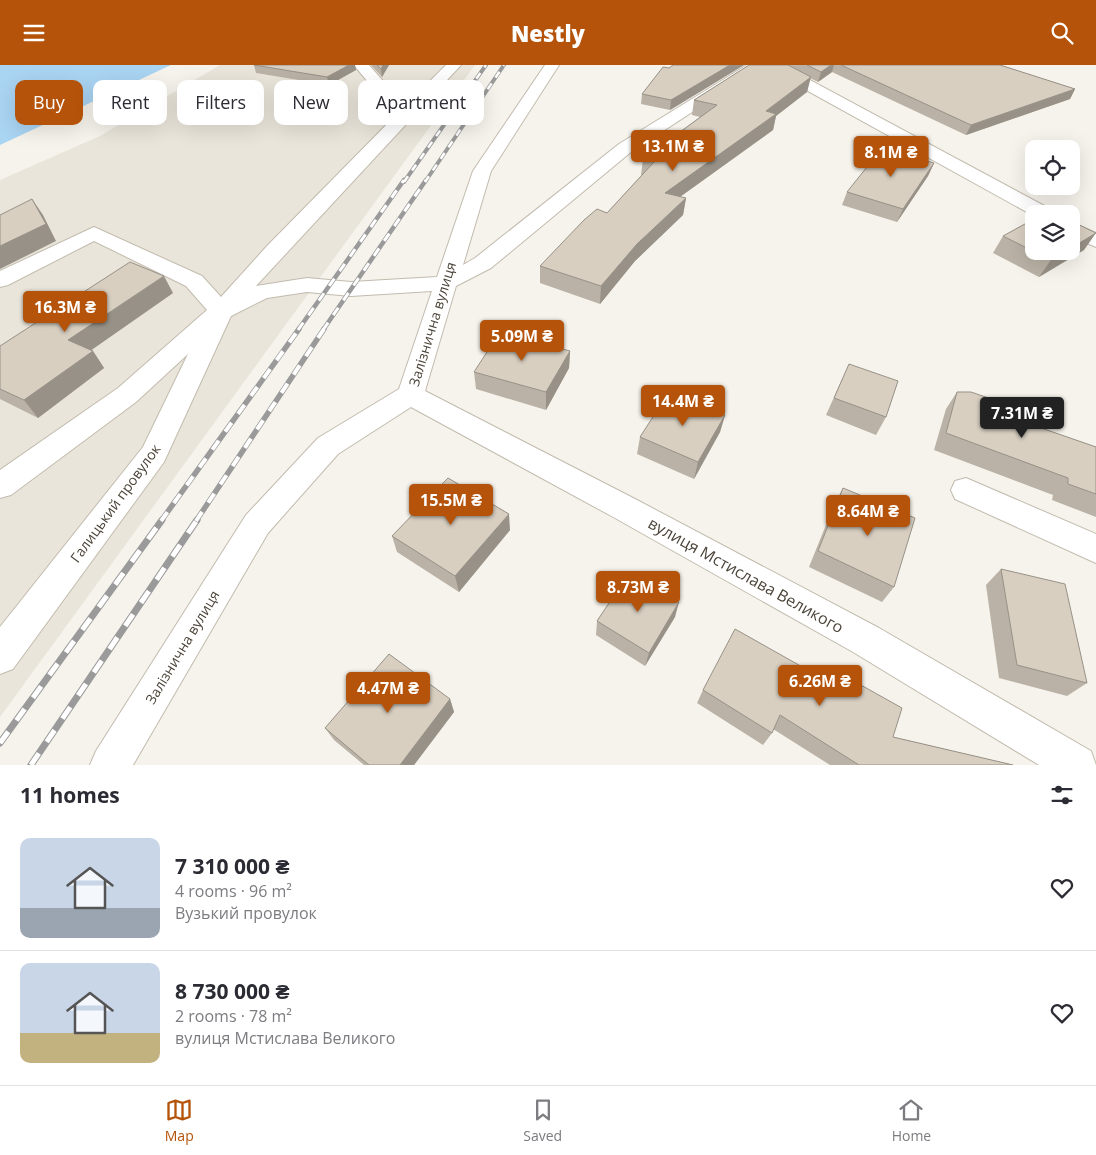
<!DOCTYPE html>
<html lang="en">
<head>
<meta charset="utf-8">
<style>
  body { margin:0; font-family:"Open Sans",sans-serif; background:#f7f7f7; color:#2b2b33; height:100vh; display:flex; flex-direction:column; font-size:19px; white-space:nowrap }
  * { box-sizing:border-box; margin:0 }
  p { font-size:16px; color:#7c7c81 }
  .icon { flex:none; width:28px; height:28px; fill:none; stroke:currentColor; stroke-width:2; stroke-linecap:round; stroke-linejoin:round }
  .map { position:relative; height:700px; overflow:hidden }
  .details { display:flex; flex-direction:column; background:#fff; flex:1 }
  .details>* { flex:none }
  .guide { position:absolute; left:15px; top:15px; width:500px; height:45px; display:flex; gap:10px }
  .controls { position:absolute; left:1025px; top:75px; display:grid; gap:10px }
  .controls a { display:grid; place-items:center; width:55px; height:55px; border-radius:10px; background:#fff; box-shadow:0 5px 20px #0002; font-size:25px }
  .price { position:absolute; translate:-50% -42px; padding:0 11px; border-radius:5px; background:#b45309; color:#fff; font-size:16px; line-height:32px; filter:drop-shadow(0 1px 2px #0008) }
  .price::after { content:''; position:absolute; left:50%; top:30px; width:15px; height:11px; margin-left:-8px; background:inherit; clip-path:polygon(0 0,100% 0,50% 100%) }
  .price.selected { background:#222; color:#fff }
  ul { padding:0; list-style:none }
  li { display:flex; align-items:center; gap:15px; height:125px; padding:0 20px }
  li+li { border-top:1px solid #e1e1e2 }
  li span { display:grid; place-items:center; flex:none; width:140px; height:100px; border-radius:10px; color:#555 }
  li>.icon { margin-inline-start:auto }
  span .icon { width:60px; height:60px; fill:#fffc; stroke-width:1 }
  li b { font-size:21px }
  h2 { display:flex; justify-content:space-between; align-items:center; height:60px; padding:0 20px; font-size:21px }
  .pill { padding:0 18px; border-radius:10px; background:#fff; box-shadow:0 5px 20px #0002; font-size:18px; line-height:45px }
  .pill.selected { background:#b45309; color:#fff }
  header { display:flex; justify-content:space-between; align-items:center; height:65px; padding:0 20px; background:#b45309; color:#fff; font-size:22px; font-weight:800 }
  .menu { display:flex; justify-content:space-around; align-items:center; height:70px; border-top:1px solid #e1e1e2; background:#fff; font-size:14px; color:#7c7c81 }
  .menu a { display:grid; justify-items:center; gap:2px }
  .menu .selected { color:#b45309 }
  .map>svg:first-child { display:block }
</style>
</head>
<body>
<header><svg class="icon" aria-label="menu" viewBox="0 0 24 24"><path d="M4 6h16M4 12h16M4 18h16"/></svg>Nestly<svg class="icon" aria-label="search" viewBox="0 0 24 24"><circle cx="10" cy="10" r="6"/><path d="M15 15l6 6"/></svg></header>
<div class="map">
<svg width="1096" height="700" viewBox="0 0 1096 700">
  <rect width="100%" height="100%" fill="#f6f3ec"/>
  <!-- residential -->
  <path fill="#eae5da" d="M220 0H475L0 652V115L100 71Z"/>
  <!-- water -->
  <path fill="#a9d4f2" d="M0 0H171L0 80Z"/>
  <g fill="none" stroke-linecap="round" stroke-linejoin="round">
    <defs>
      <g id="minor">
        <path d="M354 0H369L403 39 406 40 446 0H461L256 221 307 213 351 217 437 212 473 106 545 0H559L491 106 463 200 475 193 619 79 747 0H764L631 87 491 203 456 221 425 326 637 435 879 563 1091 686 1096 700H1039L853 587 615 453 411 342 338 389 268 468 133 700H90L96 686 246 450 318 373 399 324 432 226 351 231 307 227 267 233 231 251 164 397 13 604 0 609V562L143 382 188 289 136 337 11 430 0 433V405L118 323 207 245 186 221 94 176 8 220 0 222V206L94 162 202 211 221 232 267 181 398 48 391 45Z"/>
        <path d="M769 0H782L1052 145 1055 149H1034V151L770 5 768 2Z"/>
        <path d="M1071 157 1096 168V182L1071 171Z"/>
        <path d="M966 413 1096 469V498L955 434 951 425 955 416Z"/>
      </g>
    </defs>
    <!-- minor casing -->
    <use href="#minor" stroke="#c2bbae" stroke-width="2"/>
    <!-- minor -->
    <use href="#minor" fill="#fff" fill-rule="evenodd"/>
    <defs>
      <g id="rail-far3">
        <path d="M404 117 486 0"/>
        <path d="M425 117 504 0"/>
      </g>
      <g id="rail-far2">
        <path d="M298 265 404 115"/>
        <path d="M323 265 426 115"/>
      </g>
      <g id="rail-far1">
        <path d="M161 456 299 264"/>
        <path d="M196 456 324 264"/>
      </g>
      <g id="rail">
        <path d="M0 678 162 455"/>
        <path d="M31 700 197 455"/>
      </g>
    </defs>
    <!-- rail-far3 casing -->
    <use href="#rail-far3" stroke="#9a9a9a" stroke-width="4"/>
    <!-- rail-far2 casing -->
    <use href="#rail-far2" stroke="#9a9a9a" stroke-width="4.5"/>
    <!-- rail-far1 casing -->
    <use href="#rail-far1" stroke="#9a9a9a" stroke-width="5.5"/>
    <!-- rail casing -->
    <use href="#rail" stroke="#9a9a9a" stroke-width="7"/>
    <!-- rail-far3 -->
    <use href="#rail-far3" stroke="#fff" stroke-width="2.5" stroke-dasharray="7" stroke-linecap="butt"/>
    <!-- rail-far2 -->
    <use href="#rail-far2" stroke="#fff" stroke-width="3" stroke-dasharray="9" stroke-linecap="butt"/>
    <!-- rail-far1 -->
    <use href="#rail-far1" stroke="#fff" stroke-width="4" stroke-dasharray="11" stroke-linecap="butt"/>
    <!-- rail -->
    <use href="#rail" stroke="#fff" stroke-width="5" stroke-dasharray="14" stroke-linecap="butt"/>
  </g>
  <!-- wall -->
  <g fill="#bab2a6">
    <path d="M254 0H355L356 5 329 20 256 8Z"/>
    <path d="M371 0H389L382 12Z"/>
    <path d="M744 0 670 45 641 39 642 29 669 3Z"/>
    <path d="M749 0H1000L1075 24 1070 34 966 70 832 7 818 17 810 13 807 27 776 51 773 65 680 132 686 133 683 150 635 196 600 239 540 218V201L607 148 642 110H641L643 94 700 52 692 50 694 35Z"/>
    <path d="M934 98 928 111 897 157 842 140 847 127Z"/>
    <path d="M1003 171 1084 185 1039 212 993 188Z"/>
    <path d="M173 228 91 285 93 286 104 303 38 353 0 334V281Z"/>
    <path d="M570 286 569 303 546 345 476 324 474 307Z"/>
    <path d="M849 299 886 352 876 370 826 350Z"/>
    <path d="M957 327 1024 357 1096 382V452L1052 435 1053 430 934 385 946 344Z"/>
    <path d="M725 350 720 367 694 414 637 389 640 372Z"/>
    <path d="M843 423 894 522 882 537 809 502 834 440Z"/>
    <path d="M510 465 459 527 397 487 392 471Z"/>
    <path d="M1001 504 1087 618 1067 631 999 613 986 520Z"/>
    <path d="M675 552 645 601 596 570 597 556Z"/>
    <path d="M834 605 893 672 1013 700H830L773 664 772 668 763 680 697 638 703 625 826 615Z"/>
    <path d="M450 634 454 647 414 700H364L334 675 325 663Z"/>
  </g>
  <!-- shaded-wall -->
  <g fill="#979187">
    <path d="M349 0H355L356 5 329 20 327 12Z"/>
    <path d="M383 0H389L382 12 381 4Z"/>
    <path d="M730 0H744L670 45 671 35Z"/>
    <path d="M831 0H834L832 7 818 17 821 7Z"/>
    <path d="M811 12 807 27 776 51 773 65 663 144 665 128 766 46Z"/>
    <path d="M1075 24 1070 34 966 70 971 60Z"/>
    <path d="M934 98 928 111 897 157 903 144Z"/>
    <path d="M686 133 683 150 635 196 600 239 601 221 637 179Z"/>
    <path d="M32 134 43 150 56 176 0 204V181Z"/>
    <path d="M1096 168 1084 185 1039 212 1051 195 1065 186H1071V183Z"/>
    <path d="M164 211 173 228 80 293 68 275Z"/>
    <path d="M93 286 104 303 38 353 24 335Z"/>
    <path d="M570 286 569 303 546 345V327Z"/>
    <path d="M725 350 720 367 694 414 698 397Z"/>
    <path d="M509 449 510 465 459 527 455 511Z"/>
    <path d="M679 537 675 552 645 601 649 588Z"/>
    <path d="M450 634 454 647 414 700H400Z"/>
  </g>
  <!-- building -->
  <g fill="#d8cfc1" stroke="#979187">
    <path d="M254 0H349L327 12Z"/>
    <path d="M377 0H383L381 4Z"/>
    <path d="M673 0H730L671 35 642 29 663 2 669 3Z"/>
    <path d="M749 0H788L811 12 766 46 776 49 665 128 686 133 637 179 601 221 540 201 584 155 597 144 607 148 654 97 643 94 717 40 694 35Z"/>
    <path d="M807 0H831L821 7Z"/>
    <path d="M841 0H1000L1075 24 971 60Z"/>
    <path d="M882 83 934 98 903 144 847 127Z"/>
    <path d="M32 134 46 159 0 181V150Z"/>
    <path d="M1048 146 1054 149H1043Z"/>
    <path d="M1034 154V186H1065L1051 195 1003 171Z"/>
    <path d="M1071 156 1096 168 1071 183Z"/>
    <path d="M130 197 164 211 68 275 93 286 24 335 0 324V281Z"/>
    <path d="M500 267 570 286 546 327 474 307Z"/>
    <path d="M849 299 898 316 886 352 834 333Z"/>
    <path d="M669 327 725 350 698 397 640 372Z"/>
    <path d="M957 327H971L1026 346 1024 357 1096 382V429L1068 419V413L946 368Z"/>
    <path d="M448 413 509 449 455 511 392 471Z"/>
    <path d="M843 423 915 453 894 522 818 486Z"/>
    <path d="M1001 504 1065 519 1087 618 1017 600Z"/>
    <path d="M629 508 679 537 649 588 597 556Z"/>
    <path d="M735 564 829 617 834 605 902 643 893 672 1013 700H859L780 650 772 668 703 625Z"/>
    <path d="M389 589 450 634 400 700H369L325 663Z"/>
  </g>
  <g text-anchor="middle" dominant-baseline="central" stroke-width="4.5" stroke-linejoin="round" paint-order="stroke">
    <!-- street labels -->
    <g font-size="14" fill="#4b4439" stroke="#fff">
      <text transform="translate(432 259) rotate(-73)">Залізнична вулиця</text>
      <text transform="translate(115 438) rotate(-54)">Галицький провулок</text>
      <text transform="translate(182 582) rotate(-59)">Залізнична вулиця</text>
    </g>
    <!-- near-street labels -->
    <g font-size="16" fill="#4b4439" stroke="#fff">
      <text transform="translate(746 510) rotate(29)">вулиця Мстислава Великого</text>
    </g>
  </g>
</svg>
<div class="controls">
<a><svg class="icon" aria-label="locate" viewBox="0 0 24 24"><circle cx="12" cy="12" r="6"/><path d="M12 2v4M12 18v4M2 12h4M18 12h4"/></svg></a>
<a><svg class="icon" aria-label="layers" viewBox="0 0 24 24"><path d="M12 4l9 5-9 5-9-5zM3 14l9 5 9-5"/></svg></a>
</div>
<b class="price" style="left:673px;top:107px">13.1M ₴</b>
<b class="price" style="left:891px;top:113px">8.1M ₴</b>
<b class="price" style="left:65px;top:268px">16.3M ₴</b>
<b class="price" style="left:522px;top:297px">5.09M ₴</b>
<b class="price" style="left:683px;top:362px">14.4M ₴</b>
<b class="price selected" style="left:1022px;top:374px">7.31M ₴</b>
<b class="price" style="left:451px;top:461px">15.5M ₴</b>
<b class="price" style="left:868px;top:472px">8.64M ₴</b>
<b class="price" style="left:638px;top:548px">8.73M ₴</b>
<b class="price" style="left:820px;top:642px">6.26M ₴</b>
<b class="price" style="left:388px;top:649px">4.47M ₴</b>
<div class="guide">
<a class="pill selected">Buy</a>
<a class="pill">Rent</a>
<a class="pill">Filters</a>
<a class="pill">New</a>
<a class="pill">Apartment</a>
</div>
</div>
<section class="details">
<h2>11 homes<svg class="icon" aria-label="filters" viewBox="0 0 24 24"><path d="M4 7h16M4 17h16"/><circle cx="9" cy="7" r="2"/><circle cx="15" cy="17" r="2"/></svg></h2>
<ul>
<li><span style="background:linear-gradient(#c9d6e8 70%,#9aa5b1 0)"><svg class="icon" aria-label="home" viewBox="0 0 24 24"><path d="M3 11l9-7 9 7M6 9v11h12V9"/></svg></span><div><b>7 310 000 ₴</b><p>4 rooms · 96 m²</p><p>Вузький провулок</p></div><svg class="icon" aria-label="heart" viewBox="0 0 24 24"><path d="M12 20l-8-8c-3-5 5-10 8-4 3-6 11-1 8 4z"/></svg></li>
<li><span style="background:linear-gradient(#c9d6e8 70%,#c2b280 0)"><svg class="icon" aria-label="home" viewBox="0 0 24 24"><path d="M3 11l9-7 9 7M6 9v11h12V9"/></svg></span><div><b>8 730 000 ₴</b><p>2 rooms · 78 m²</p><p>вулиця Мстислава Великого</p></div><svg class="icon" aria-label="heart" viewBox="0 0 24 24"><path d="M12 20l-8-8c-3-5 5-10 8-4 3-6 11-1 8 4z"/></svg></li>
</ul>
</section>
<nav class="menu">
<a class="selected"><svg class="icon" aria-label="map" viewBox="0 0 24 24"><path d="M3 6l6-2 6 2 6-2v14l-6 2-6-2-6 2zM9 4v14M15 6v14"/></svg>Map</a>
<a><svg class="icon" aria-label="saved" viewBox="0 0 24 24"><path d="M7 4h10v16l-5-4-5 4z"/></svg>Saved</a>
<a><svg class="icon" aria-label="home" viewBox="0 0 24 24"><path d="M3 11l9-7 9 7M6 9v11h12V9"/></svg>Home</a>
</nav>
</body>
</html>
